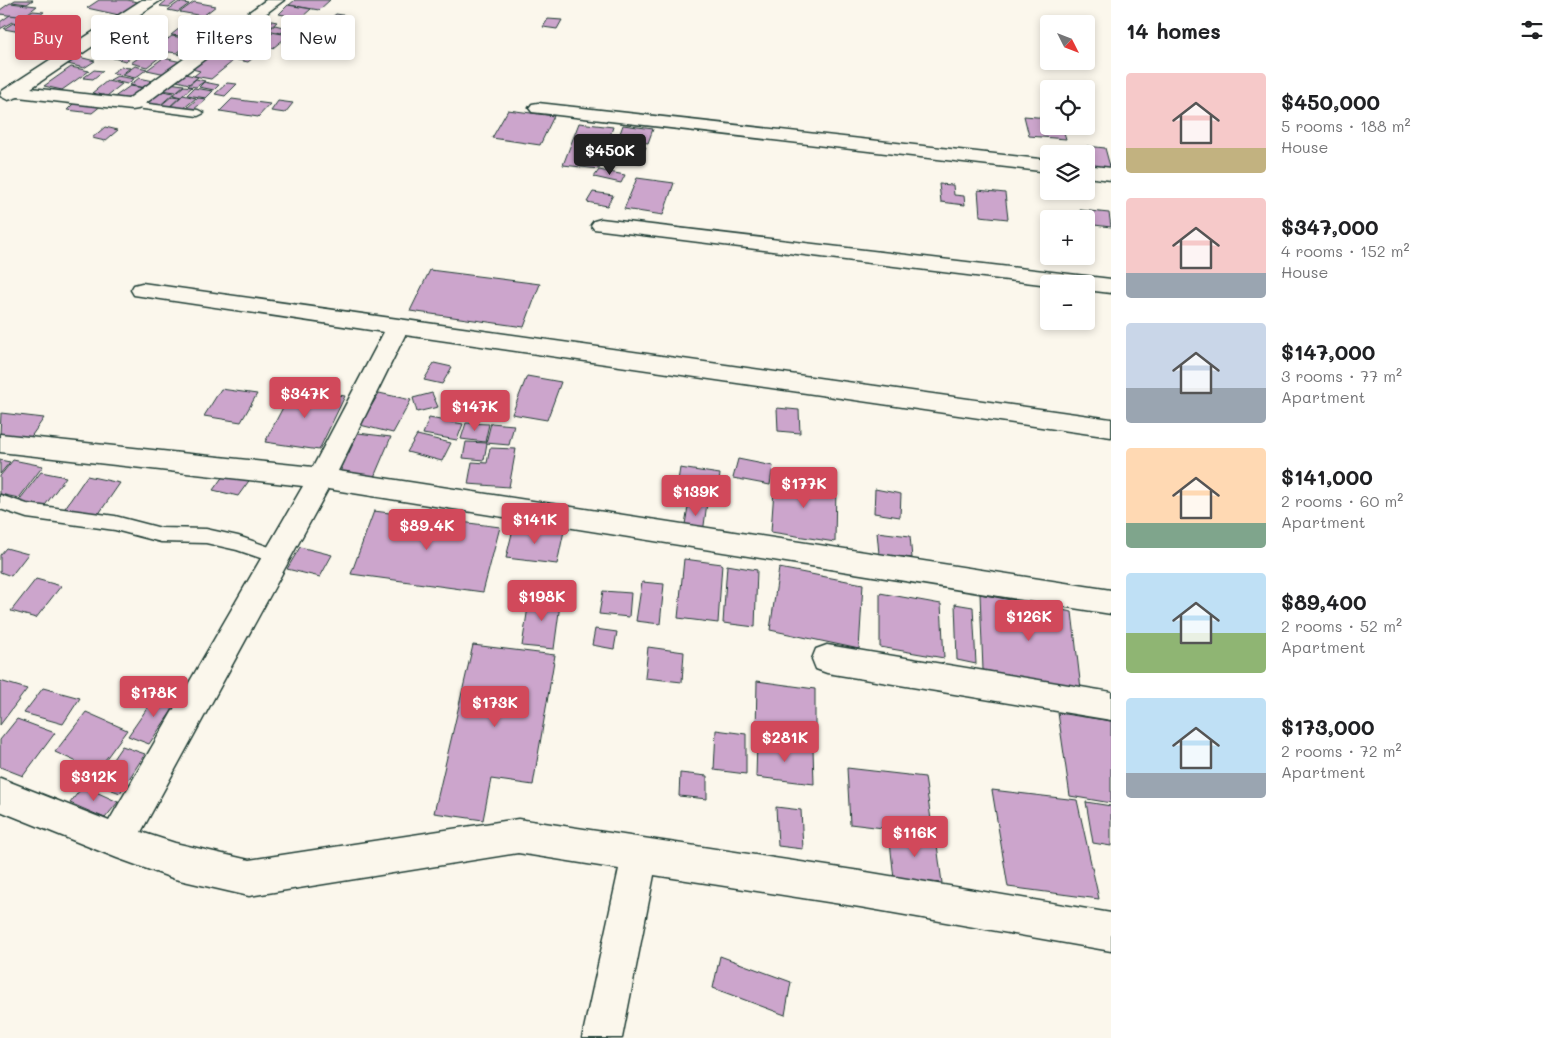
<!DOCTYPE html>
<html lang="en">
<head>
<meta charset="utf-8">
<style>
  body { margin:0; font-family:Mali,sans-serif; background:#f2f2f2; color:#202124; height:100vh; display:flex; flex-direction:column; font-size:19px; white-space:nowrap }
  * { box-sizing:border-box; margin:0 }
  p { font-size:16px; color:#757577 }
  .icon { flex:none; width:28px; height:28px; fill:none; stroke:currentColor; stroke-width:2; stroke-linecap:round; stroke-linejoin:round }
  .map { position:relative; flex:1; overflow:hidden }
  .panel { display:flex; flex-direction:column; background:#fff; width:450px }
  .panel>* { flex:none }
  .guide { position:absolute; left:15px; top:15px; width:475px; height:45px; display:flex; gap:10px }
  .needle { width:32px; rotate:132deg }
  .controls { position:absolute; left:1040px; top:15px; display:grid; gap:10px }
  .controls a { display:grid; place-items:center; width:55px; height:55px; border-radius:5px; background:#fff; box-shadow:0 2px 8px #0003; font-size:25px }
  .price { position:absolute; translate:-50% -42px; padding:0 11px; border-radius:5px; background:#d1495b; color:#fff; font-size:16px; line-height:32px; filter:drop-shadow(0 1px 2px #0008) }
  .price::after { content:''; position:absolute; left:50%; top:30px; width:15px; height:11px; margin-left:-8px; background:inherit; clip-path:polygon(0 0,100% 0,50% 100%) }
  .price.active { background:#222; color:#fff }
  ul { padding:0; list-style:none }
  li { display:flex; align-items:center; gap:15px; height:125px; padding:0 15px }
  li span { display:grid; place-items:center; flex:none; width:140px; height:100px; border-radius:5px; color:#555 }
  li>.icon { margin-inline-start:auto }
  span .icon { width:60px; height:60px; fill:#fffc; stroke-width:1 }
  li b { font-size:21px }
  h2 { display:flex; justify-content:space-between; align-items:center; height:60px; padding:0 15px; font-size:21px }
  .tag { padding:0 18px; border-radius:5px; background:#fff; box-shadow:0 2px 8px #0003; font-size:18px; line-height:45px }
  .tag.active { background:#d1495b; color:#fff }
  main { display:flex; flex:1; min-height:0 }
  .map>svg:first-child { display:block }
</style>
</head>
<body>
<main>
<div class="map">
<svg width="1111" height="1038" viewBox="0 0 1111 1038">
  <rect width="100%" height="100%" fill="#fbf7ec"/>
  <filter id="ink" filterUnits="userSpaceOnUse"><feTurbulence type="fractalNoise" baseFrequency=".02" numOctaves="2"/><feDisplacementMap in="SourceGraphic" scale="10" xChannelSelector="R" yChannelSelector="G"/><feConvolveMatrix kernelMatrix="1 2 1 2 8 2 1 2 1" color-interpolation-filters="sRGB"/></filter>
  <g filter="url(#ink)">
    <!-- building -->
    <g fill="#cca5cc" stroke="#1f3d34">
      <path d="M15 0H33L27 4 12 2Z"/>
      <path d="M99 0H127L138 2 119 15 87 8Z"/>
      <path d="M167 0H172L177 1 169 7 160 6Z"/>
      <path d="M295 0H330L319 10 289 5Z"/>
      <path d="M179 2 189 4 178 12 168 10Z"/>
      <path d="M194 2 216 6 203 16 180 12Z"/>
      <path d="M10 3 37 6 23 17 0 14V10Z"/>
      <path d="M288 5 311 9 301 18 279 14Z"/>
      <path d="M33 11 44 12 35 19 24 17Z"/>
      <path d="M336 14 349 16 340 22 328 20Z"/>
      <path d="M10 15 32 18 24 24 12 22 0 29V22Z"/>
      <path d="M195 19 213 22 204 29 185 26Z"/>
      <path d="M548 19 562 20 557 29 543 27Z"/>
      <path d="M267 20 277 22 268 30 257 28Z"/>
      <path d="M214 22 221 23 213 30 205 29Z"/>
      <path d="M13 23 24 25 15 31 4 29Z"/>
      <path d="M224 23 236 25 228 31 216 29Z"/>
      <path d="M291 24 300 26 292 34 282 32Z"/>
      <path d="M275 25 287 28 281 33 268 30Z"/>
      <path d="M181 27 190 29 180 36 171 35Z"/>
      <path d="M193 27 210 31 198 40 181 36Z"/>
      <path d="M253 29 289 35 273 48 238 41Z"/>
      <path d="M142 30 162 33 144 47 124 43Z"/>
      <path d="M212 30 224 33 215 39 205 36Z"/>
      <path d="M232 33 244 35 234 43 222 41Z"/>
      <path d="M160 36 168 38 157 46 149 44Z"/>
      <path d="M172 36 194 40 177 53 169 52 164 56 154 54 159 50 154 49Z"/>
      <path d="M105 40 113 43 103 48 95 46Z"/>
      <path d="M194 42 206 44 190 57 178 54Z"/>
      <path d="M240 43 251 46 245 51 234 48Z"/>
      <path d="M129 47 141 49 126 61 113 58Z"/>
      <path d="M226 47 237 50 228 57 217 55Z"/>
      <path d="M238 50 258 54 248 62 228 58Z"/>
      <path d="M144 54 160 57 147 67 131 63Z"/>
      <path d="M79 57 95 61 84 68 68 64Z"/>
      <path d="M207 57 232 62 211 79 194 76 200 71 192 69Z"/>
      <path d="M163 58 182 62 166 74 147 70Z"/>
      <path d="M135 66 147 69 135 78 122 75Z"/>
      <path d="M71 67 89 71 62 90 44 86Z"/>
      <path d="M121 67 130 68 121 75 112 73Z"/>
      <path d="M94 70 103 71 93 79 83 78Z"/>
      <path d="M185 74 198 77 189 84 177 81Z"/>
      <path d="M117 76 134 79 127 84 110 80Z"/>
      <path d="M139 78 159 82 150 89 130 85Z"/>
      <path d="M196 79 205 81 196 87 188 86Z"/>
      <path d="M107 81 122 84 107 96 92 93Z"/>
      <path d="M204 82 219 85 214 90 199 87Z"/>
      <path d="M169 83 184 85 176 92 161 90Z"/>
      <path d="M227 83 237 84 225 96 215 94Z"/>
      <path d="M130 86 144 88 127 101 113 98Z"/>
      <path d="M184 86 192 87 181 97 173 95Z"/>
      <path d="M194 88 213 91 206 98 187 95Z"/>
      <path d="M157 90 174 93 157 108 141 105Z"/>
      <path d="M183 95 196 98 183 109 170 107Z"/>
      <path d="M172 96 180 97 168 108 160 106Z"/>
      <path d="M198 98 206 99 193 110 186 109Z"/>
      <path d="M232 99 270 104 258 117 220 111Z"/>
      <path d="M76 101 102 105 92 113 67 110Z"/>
      <path d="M278 101 293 103 285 113 271 111Z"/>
      <path d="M508 110 554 116 540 145 492 138Z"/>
      <path d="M1024 116 1049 118V126H1062L1066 139 1029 136Z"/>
      <path d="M579 123 613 127 599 169 563 165Z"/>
      <path d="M623 125 653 129 648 143 618 139Z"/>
      <path d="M105 127 118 130 105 141 92 138Z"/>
      <path d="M618 143 632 144 630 150 616 148Z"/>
      <path d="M633 145 646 147 644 151 631 149Z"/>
      <path d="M1087 146 1105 148 1111 170 1087 167 1086 154H1083L1082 150 1088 151Z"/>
      <path d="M631 155 641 156V163L631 162Z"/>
      <path d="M599 170 625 175 621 183 594 177Z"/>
      <path d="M637 178 674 183 663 215 624 209Z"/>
      <path d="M939 184 953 185 954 195 964 196 965 205 941 202Z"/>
      <path d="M978 190 1005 193 1008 219 980 216Z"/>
      <path d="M593 192 613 195 607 206 587 202Z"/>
      <path d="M1080 210 1109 213 1111 227 1086 224V219H1082Z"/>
      <path d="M430 270 540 284 524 327 410 311Z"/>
      <path d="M434 363 452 367 442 384 424 380Z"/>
      <path d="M527 376 561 382 547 420 512 414Z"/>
      <path d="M293 388 345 396 319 450 265 442Z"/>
      <path d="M221 389 257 394 241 422 204 416Z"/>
      <path d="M379 393 411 400 393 433 360 425Z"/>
      <path d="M432 393 438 407 417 412 413 398Z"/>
      <path d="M777 408 799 410 800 433 778 431Z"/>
      <path d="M1 413 44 418 30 438 0 434Z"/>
      <path d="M429 418 463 424 457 440 423 434Z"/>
      <path d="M466 423 489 424 485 442 461 439Z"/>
      <path d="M491 423 514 425 509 445 486 443Z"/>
      <path d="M358 433 391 437 374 477 340 472Z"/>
      <path d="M417 435 451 443 442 461 407 452Z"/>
      <path d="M466 442 487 443 484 460 463 458Z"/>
      <path d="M490 448 516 449 509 487 468 484 472 462 487 463Z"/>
      <path d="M738 459 773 466 770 485 733 478Z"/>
      <path d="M0 460 10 462 0 474Z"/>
      <path d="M13 460 43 466 19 498 0 494V476Z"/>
      <path d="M680 468 720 474 717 499 676 493Z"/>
      <path d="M41 472 66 477 43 508 17 503Z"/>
      <path d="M226 472 251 478 238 496 213 490Z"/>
      <path d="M87 476 120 483 96 518 63 511Z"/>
      <path d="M775 476 836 485 835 542 771 532Z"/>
      <path d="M875 489 901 494 900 517 874 513Z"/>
      <path d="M689 501 707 503 703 533 684 530Z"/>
      <path d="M374 511 500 527 483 592 351 574Z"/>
      <path d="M514 525 564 531 557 564 506 558Z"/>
      <path d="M877 532 910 536 912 558 879 554Z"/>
      <path d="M300 547 332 555 320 577 287 569Z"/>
      <path d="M6 548 28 554 11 576 0 572V555Z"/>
      <path d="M684 559 722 564 718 623 678 618Z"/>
      <path d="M727 565 757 570 755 627 723 623Z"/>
      <path d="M779 568 863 584 859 649 770 630Z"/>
      <path d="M36 579 61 586 36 618 11 611Z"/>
      <path d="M642 582 664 584 660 624 636 621Z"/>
      <path d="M603 591 631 593 629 617 599 614Z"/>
      <path d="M880 593 941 604 944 658 880 647Z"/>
      <path d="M530 594 561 597 554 649 522 646Z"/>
      <path d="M980 594 1072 612 1081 689 983 670Z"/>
      <path d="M955 604 973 607 976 664 957 660Z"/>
      <path d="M595 629 617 632 614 649 592 645Z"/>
      <path d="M473 645 555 655 533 785 491 779 483 820 434 813Z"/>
      <path d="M648 647 684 652 682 682 645 678Z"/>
      <path d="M0 681 27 689 0 725Z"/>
      <path d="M757 681 815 689V741L756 732Z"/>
      <path d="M43 688 80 698 63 724 24 713Z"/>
      <path d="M159 691 180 699 149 744 128 736Z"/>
      <path d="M86 712 127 730 97 771 55 752Z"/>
      <path d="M1058 713 1111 721V803L1070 796Z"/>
      <path d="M17 719 55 733 23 776 0 767V740Z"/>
      <path d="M716 730 746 734V774L714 770Z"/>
      <path d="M757 741 813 748 814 784 756 777Z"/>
      <path d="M122 746 145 754 120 793 96 784Z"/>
      <path d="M847 768 925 777 933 834 850 824Z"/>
      <path d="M680 773 707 776V799L679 796Z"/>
      <path d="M83 786 118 802 105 818 70 803Z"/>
      <path d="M992 790 1077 800 1099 899 1008 887Z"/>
      <path d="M1086 802 1111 806V846L1093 843Z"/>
      <path d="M776 807 801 810 803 849 778 846Z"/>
      <path d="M889 833 936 837 942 883 894 879Z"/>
      <path d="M720 956 791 982 785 1015 713 988Z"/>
    </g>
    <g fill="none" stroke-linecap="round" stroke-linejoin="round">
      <defs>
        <g id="lane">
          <path d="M132 102 198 110 204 113 198 116 128 107V103Z"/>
          <path d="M0 495 27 504 115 516 161 528 206 529 238 536 281 551 284 556 281 561 275 563 237 550 206 543 161 542 115 530 27 518 0 509Z"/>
        </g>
        <g id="street">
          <path d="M142 0H161L31 88 128 99 266 0H284L138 109 132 110 18 97 8 100 0 96 2 91Z"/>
          <path d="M538 103 1049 160V172L532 112 529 108 532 104Z"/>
          <path d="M1086 165 1111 168V180L1086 177Z"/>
          <path d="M601 219 1111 279V293L1086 290V284L1049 285 594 229 591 225 594 221Z"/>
          <path d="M142 283 1111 419V437L405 335 338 471 1111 590V614L328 489 141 832 175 843 249 860 518 819 860 871 1111 913V951L860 907 654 875 622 1038H582L619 869 518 853 249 896 175 879 117 858 0 811V778L109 821 303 486 0 452V434L313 467 384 332 134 295 131 290 134 285Z"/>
          <path d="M827 645 1111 692V720L827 673 816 669 812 659 816 649Z"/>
        </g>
      </defs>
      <!-- lane casing -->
      <use href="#lane" stroke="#1f3d34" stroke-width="3"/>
      <!-- street casing -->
      <use href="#street" stroke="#1f3d34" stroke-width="3"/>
      <!-- lane -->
      <use href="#lane" fill="#fbf7ec" fill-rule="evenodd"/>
      <!-- street -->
      <use href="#street" fill="#fbf7ec" fill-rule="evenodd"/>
    </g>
  </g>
</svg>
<div class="controls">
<a><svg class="needle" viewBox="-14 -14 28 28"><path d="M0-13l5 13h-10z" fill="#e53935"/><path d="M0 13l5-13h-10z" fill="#757577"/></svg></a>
<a><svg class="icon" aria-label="locate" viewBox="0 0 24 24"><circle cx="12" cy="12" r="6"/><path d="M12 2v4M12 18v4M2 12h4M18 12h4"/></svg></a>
<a><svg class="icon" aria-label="layers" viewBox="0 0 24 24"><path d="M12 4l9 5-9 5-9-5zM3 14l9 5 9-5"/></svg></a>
<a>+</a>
<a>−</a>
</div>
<b class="price active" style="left:610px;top:176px">$450K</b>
<b class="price" style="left:305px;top:419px">$347K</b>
<b class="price" style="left:475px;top:432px">$147K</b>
<b class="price" style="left:804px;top:509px">$177K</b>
<b class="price" style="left:696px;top:517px">$139K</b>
<b class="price" style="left:535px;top:545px">$141K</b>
<b class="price" style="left:427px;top:551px">$89.4K</b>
<b class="price" style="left:542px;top:622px">$198K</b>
<b class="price" style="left:1029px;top:642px">$126K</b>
<b class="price" style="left:154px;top:718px">$178K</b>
<b class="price" style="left:495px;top:728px">$173K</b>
<b class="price" style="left:785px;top:763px">$281K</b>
<b class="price" style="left:94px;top:802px">$312K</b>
<b class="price" style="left:915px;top:858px">$116K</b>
<div class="guide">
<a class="tag active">Buy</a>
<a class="tag">Rent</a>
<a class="tag">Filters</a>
<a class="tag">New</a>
</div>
</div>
<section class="panel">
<h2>14 homes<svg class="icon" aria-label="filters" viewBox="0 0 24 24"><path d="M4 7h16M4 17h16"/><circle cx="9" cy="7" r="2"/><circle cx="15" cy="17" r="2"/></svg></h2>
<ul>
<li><span style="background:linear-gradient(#f6c9c9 75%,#c2b280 0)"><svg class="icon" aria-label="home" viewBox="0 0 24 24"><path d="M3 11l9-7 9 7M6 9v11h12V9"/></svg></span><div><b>$450,000</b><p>5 rooms · 188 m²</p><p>House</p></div></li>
<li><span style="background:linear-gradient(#f6c9c9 75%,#9aa5b1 0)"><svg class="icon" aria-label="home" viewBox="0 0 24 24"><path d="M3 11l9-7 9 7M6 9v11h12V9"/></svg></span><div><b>$347,000</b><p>4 rooms · 152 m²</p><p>House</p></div></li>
<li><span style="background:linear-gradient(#c9d6e8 65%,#9aa5b1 0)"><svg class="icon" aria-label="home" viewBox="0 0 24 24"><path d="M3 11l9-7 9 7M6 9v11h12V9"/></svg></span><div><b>$147,000</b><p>3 rooms · 77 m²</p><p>Apartment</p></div></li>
<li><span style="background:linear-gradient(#ffd9b3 75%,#7fa58c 0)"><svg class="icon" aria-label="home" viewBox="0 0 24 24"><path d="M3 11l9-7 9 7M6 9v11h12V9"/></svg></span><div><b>$141,000</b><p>2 rooms · 60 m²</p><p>Apartment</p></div></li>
<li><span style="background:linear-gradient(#bfe0f5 60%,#8fb573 0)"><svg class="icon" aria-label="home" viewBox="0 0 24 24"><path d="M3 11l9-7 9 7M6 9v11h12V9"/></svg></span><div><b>$89,400</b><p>2 rooms · 52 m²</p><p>Apartment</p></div></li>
<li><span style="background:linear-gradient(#bfe0f5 75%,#9aa5b1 0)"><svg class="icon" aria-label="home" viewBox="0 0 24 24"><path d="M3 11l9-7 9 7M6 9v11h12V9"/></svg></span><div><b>$173,000</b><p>2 rooms · 72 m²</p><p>Apartment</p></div></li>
</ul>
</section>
</main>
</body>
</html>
